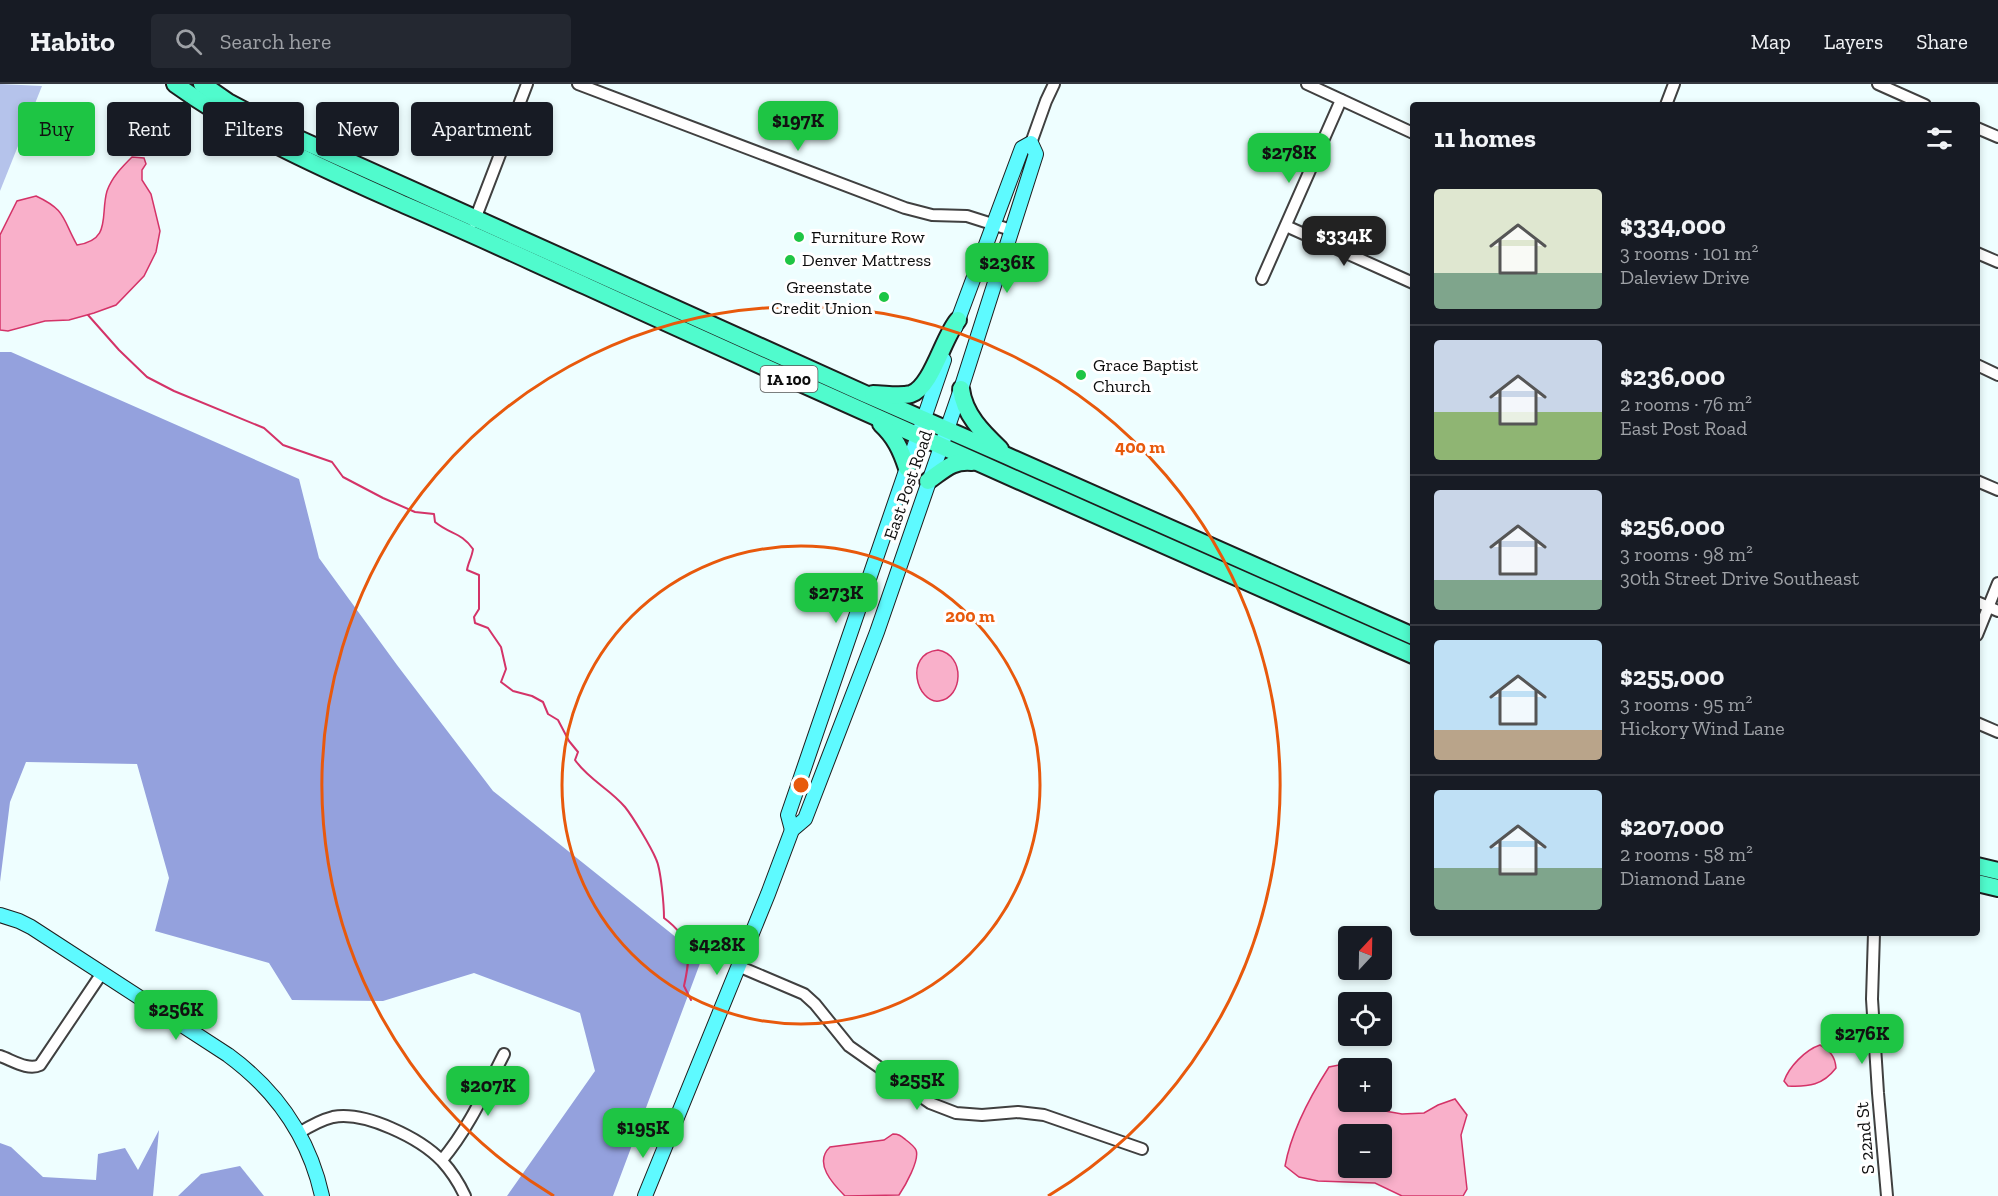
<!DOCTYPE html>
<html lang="en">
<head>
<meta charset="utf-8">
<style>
  body { margin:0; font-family:"Zilla Slab",serif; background:#242831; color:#f1f3f6; height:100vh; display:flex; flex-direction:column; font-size:22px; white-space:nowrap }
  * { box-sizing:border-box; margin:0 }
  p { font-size:20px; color:#9ea1a6 }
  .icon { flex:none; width:33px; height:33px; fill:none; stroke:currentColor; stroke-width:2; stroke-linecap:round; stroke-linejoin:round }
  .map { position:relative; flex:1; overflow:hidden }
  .side { position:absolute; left:1410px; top:18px; width:570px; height:834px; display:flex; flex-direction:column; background:#171b24; border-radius:6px; box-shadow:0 3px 9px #0003 }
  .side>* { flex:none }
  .top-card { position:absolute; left:18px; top:18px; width:570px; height:54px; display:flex; gap:12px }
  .needle { width:39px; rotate:22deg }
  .controls { position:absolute; left:1338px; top:842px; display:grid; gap:12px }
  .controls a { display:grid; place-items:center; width:54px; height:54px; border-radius:6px; background:#171b24; box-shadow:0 3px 9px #0003; font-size:30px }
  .price { position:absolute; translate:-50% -51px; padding:0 14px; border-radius:12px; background:#1ec544; color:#111; font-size:20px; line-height:39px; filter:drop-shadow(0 2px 3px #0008) }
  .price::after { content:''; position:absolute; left:50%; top:36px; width:18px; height:14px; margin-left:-9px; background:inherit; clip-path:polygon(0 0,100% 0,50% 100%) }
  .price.active { background:#222; color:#fff }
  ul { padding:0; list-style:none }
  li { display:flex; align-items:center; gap:18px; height:150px; padding:0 24px }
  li+li { border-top:2px solid #363941 }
  li span { display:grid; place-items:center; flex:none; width:168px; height:120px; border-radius:6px; color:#555 }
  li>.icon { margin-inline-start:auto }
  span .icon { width:72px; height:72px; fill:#fffc; stroke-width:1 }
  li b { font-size:26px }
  h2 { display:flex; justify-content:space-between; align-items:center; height:72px; padding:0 24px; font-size:26px }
  .pill { padding:0 21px; border-radius:6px; background:#171b24; box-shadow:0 3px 9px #0003; font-size:21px; line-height:54px }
  .pill.active { background:#1ec544; color:#111 }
  header { display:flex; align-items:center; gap:36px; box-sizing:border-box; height:84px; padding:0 30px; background:#171b24; border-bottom:2px solid #363941 }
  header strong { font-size:28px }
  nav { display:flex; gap:33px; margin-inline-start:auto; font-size:21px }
  .search { width:420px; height:54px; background:#242831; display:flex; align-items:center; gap:15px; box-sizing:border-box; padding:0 21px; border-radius:6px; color:#9ea1a6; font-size:22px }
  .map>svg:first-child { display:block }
</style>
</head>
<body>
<header>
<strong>Habito</strong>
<div class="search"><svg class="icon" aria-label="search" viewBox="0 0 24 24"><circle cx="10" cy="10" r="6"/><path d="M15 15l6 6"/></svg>Search here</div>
<nav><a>Map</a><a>Layers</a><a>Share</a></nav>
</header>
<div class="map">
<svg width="1998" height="1112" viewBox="0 0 1998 1112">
  <rect width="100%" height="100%" fill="#eefeff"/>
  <!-- green -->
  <path fill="#b5c3eb" d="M0 0 42 2 0 107Z"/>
  <!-- forest -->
  <g fill="#94a1dd">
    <path d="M0 268H11L299 395 319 474 397 581 493 707 702 874 613 1112H507L595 987 580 929 474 889 383 917 292 916 269 879 155 847 169 794 137 680 26 678 10 718 0 798Z"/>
    <path d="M159 1046 153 1112H0V1059L11 1063 43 1093 96 1096 98 1070 125 1064 138 1086Z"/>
    <path d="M240 1082 264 1112H178L201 1090Z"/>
  </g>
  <!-- water -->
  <g fill="#f9b0ca" stroke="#d43368" stroke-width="1.5" fill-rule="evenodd">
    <path d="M132 73 144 74 146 80 142 86V96L151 110 160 147 156 168 144 192 116 221 94 229 69 236 45 237 8 247 0 246V151L17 117 36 112C66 126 62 134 77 161 112 156 100 131 107 107 112 93 122 83 132 73Z"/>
    <path d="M938 566C966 571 963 614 939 617 917 620 903 570 938 566Z"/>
    <path d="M1820 961C1830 967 1835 972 1836 984 1823 1001 1809 1003 1788 1002L1784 997C1789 983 1805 966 1820 961Z"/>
    <path d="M1339 981 1348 985V1017H1366L1385 1027 1402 1030 1424 1029 1438 1021 1455 1015 1467 1031 1461 1051 1467 1105 1463 1112H1402L1375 1099 1318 1097 1299 1093 1285 1082C1291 1049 1311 1011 1329 983ZM1348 1050H1382V1083H1348Z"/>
    <path d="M893 1050C899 1050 901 1052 906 1056 910 1059 914 1062 916 1066 920 1076 905 1102 899 1111L845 1112C833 1100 813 1079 830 1063L884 1056Z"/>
  </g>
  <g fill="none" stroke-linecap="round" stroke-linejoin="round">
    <!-- stream -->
    <path stroke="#d43368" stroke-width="2" d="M88 231 119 266 147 293 174 307 264 344 283 361 332 378 343 393 383 414 415 428 434 430 435 438C451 451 461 448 473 465 472 473 468 479 467 486L479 491V525L474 533 475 539 488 544 501 563 506 585 501 598 513 607 532 612 543 618 548 630 558 636 569 657 578 668 575 676C589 696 610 705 625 723 633 733 651 763 656 775 661 785 664 822 664 834 692 855 691 870 684 902L691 916"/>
    <defs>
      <g id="minor">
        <path d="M578 0 905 124 932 131 967 132 1011 146"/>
        <path d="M1307 0 1413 49"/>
        <path d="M1878 0 1925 21"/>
        <path d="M1666 21 1674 0"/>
        <path d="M1977 44 1998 53"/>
        <path d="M1031 59 1046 17 1054 0"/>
        <path d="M474 138 527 0"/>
        <path d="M1286 142 1413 199"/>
        <path d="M1977 169 1998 178"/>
        <path d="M1262 195 1341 16"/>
        <path d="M1977 281 1998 291"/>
        <path d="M1977 397 1998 406"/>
        <path d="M1977 518 1998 527"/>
        <path d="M1977 551 1998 499"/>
        <path d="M1977 639 1998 648"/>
        <path d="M1874 849 1872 915 1878 1009 1887 1112"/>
        <path d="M738 882 804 910 815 920 849 962 930 1019 956 1029 982 1031 1018 1028 1044 1031 1142 1065"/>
        <path d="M0 972C12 976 28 987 40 981L102 889"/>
        <path d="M299 1049C310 1042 321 1036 333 1033 365 1027 420 1054 442 1077 452 1088 459 1099 465 1112"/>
        <path d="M442 1076C469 1044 485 1007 504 970"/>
      </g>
      <g id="major">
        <path d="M792 746 788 731 944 276"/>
        <path d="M0 831 19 837 31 843 228 971C277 1007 309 1053 322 1112"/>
        <path d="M645 1112 768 810 792 746 805 735 877 548 961 305 1036 70 1031 59 1022 64 955 244"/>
      </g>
      <g id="highway">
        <path d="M175 0C246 51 325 85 405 121 466 147 526 175 586 202 861 328 1137 449 1413 571"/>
        <path d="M202 0 228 18 290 51 863 309 1007 372 1413 552"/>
        <path d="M961 305C964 330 982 348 1000 365"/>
        <path d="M873 310C885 310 899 313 911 310 932 303 943 253 958 236"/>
        <path d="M881 340C895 353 901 366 907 384"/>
        <path d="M928 397C944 386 952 376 972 378"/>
        <path d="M1977 782 1998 787"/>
        <path d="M1977 799 1998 804"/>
      </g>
    </defs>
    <!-- minor casing -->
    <use href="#minor" stroke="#404040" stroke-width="14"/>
    <!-- major casing -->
    <use href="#major" stroke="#1e1e1e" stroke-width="16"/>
    <!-- highway casing -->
    <use href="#highway" stroke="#1e1e1e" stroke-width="20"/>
    <!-- minor -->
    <use href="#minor" stroke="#fff" stroke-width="10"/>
    <!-- major -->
    <use href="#major" stroke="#5efaff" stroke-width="14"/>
    <!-- highway -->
    <use href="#highway" stroke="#50fbcd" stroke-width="16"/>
  </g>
  <!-- distance rings -->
  <g fill="none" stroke="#e8590c" stroke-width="3">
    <circle cx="801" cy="701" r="239"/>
    <path d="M554 1112A479 479 0 1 1 1048 1112"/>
  </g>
  <!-- markers -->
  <g fill="#1ec544" stroke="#fff" stroke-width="2">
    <circle cx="799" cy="153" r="6"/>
    <circle cx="790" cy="176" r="6"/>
    <circle cx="884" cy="213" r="6"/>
    <circle cx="1081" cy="291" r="6"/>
  </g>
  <g text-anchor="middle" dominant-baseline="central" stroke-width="6" stroke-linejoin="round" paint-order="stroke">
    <!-- shield labels -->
    <rect fill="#fff" stroke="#565656" stroke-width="1.5" x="760.5" y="282" width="57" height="26" rx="4.5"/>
    <g font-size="16" font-weight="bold" fill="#0d0d0d">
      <text x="789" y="295">IA 100</text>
    </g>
    <!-- poi labels -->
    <g font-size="18" fill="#0d0d0d" stroke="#fff" text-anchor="start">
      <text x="811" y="153">Furniture Row</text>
      <text x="802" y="176">Denver Mattress</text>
      <text x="872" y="203" text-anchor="end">Greenstate<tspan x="872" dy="21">Credit Union</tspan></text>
      <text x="1093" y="281">Grace Baptist<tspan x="1093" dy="21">Church</tspan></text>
    </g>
    <!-- street labels -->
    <g font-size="18" fill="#0d0d0d" stroke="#fff">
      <text transform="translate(908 401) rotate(-71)">East Post Road</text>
      <text transform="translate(1865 1054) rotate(-95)">S 22nd St</text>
    </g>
  </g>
  <circle cx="801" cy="701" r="9" fill="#e8590c" stroke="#fff" stroke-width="3"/>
  <g font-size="18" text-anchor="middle" font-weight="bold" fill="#e8590c" stroke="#fff" stroke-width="6" stroke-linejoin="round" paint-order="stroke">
    <text x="1140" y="369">400 m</text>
    <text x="970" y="538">200 m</text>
  </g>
</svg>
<div class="controls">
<a><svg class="needle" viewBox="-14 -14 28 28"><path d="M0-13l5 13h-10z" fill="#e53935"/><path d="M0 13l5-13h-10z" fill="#9ea1a6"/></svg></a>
<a><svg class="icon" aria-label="locate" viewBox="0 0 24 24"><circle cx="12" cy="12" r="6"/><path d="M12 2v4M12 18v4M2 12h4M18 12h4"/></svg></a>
<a>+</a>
<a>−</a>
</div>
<b class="price" style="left:798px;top:68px">$197K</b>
<b class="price" style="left:1289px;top:100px">$278K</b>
<b class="price active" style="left:1344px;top:183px">$334K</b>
<b class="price" style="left:1007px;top:210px">$236K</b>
<b class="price" style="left:836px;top:540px">$273K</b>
<b class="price" style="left:717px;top:892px">$428K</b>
<b class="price" style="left:176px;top:957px">$256K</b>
<b class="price" style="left:1862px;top:981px">$276K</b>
<b class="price" style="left:917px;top:1027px">$255K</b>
<b class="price" style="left:488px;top:1033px">$207K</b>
<b class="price" style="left:643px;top:1075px">$195K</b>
<div class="top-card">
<a class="pill active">Buy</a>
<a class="pill">Rent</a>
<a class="pill">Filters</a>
<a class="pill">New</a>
<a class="pill">Apartment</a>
</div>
<section class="side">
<h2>11 homes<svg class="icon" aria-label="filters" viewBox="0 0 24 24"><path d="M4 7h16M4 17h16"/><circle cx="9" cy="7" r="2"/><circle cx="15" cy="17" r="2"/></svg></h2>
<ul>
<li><span style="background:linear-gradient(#dfe7d0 70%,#7fa58c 0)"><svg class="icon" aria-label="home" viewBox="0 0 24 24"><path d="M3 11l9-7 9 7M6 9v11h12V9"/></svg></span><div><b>$334,000</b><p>3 rooms · 101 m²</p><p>Daleview Drive</p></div></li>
<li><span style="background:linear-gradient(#c9d6e8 60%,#8fb573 0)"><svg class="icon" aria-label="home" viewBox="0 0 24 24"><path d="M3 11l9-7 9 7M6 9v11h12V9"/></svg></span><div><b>$236,000</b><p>2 rooms · 76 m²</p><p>East Post Road</p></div></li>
<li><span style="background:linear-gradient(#c9d6e8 75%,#7fa58c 0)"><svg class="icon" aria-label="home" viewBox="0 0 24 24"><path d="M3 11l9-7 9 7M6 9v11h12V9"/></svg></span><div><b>$256,000</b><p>3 rooms · 98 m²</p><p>30th Street Drive Southeast</p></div></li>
<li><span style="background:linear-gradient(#bfe0f5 75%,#b9a48a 0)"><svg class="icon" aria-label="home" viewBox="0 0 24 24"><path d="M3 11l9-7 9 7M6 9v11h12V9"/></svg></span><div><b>$255,000</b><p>3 rooms · 95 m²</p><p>Hickory Wind Lane</p></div></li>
<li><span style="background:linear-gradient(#bfe0f5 65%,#7fa58c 0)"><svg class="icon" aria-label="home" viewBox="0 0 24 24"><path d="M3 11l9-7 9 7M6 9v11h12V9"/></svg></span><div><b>$207,000</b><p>2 rooms · 58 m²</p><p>Diamond Lane</p></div></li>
</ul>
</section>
</div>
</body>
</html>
